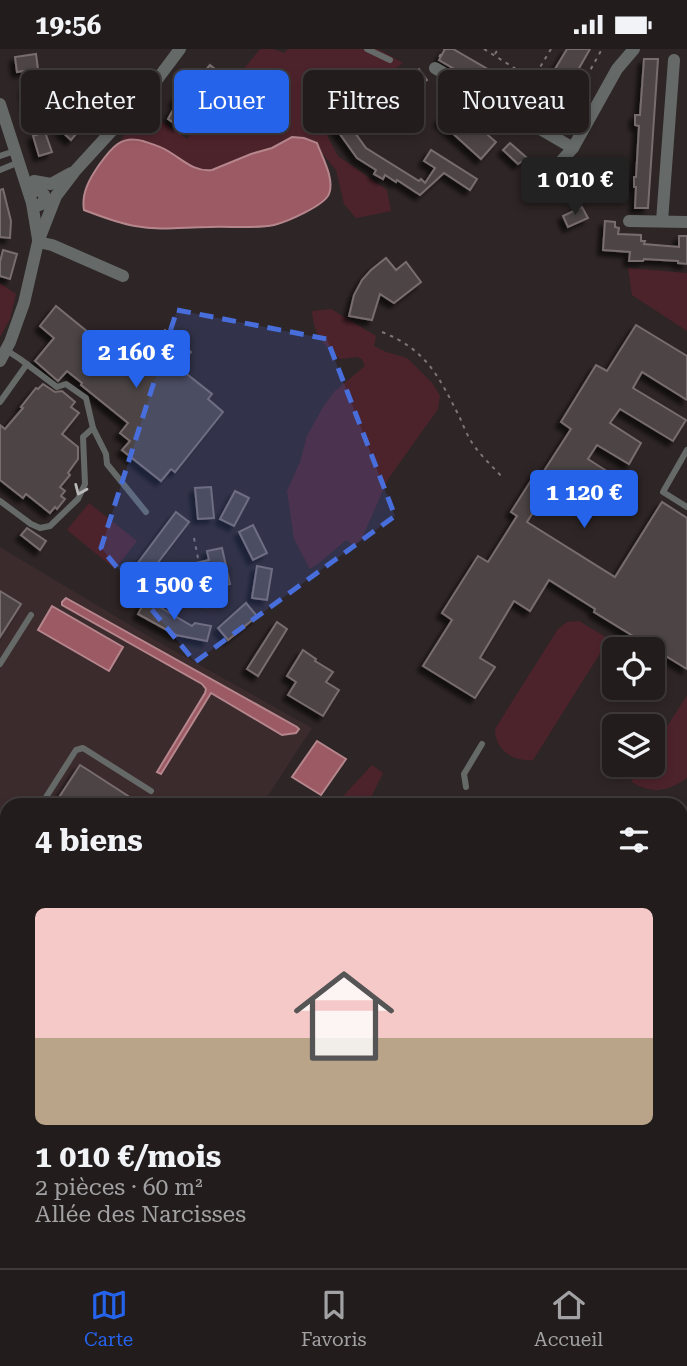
<!DOCTYPE html>
<html lang="fr">
<head>
<meta charset="utf-8">
<style>
  body { margin:0; font-family:"Roboto Serif",serif; background:#2e2929; color:#f1f3f6; height:100vh; display:flex; flex-direction:column; font-size:26px; white-space:nowrap }
  * { box-sizing:border-box; margin:0 }
  p { font-size:23px; color:#a2a1a3 }
  .icon { flex:none; width:38px; height:38px; fill:none; stroke:currentColor; stroke-width:2; stroke-linecap:round; stroke-linejoin:round }
  .map { position:relative; flex:1; overflow:hidden }
  .panel { position:absolute; left:0px; top:749px; width:688px; height:471px; display:flex; flex-direction:column; background:#221c1c; border-radius:21px 21px 0 0; box-shadow:0 4px 10px #0003,0 0 0 2px #3f3a3b }
  .panel>* { flex:none }
  .banner { position:absolute; left:21px; top:21px; width:646px; height:63px; display:flex; gap:14px }
  .fabs { position:absolute; left:602px; top:588px; display:grid; gap:14px }
  .fabs a { display:grid; place-items:center; width:63px; height:63px; border-radius:10px; background:#221c1c; box-shadow:0 4px 10px #0003,0 0 0 2px #3f3a3b; font-size:35px }
  .price { position:absolute; translate:-50% -60px; padding:0 16px; border-radius:7px; background:#2563eb; color:#fff; font-size:23px; line-height:46px; filter:drop-shadow(0 2px 4px #0008) }
  .price::after { content:''; position:absolute; left:50%; top:42px; width:21px; height:16px; margin-left:-10px; background:inherit; clip-path:polygon(0 0,100% 0,50% 100%) }
  .price.selected { background:#222; color:#fff }
  ul { padding:0; list-style:none }
  li { display:grid; align-content:center; gap:14px; height:371px; padding:0 35px }
  li+li { border-top:2px solid #3f3a3b }
  li span { display:grid; place-items:center; height:217px; border-radius:10px; color:#555 }
  li>.icon { margin-inline-start:auto }
  span .icon { width:126px; height:126px; fill:#fffc; stroke-width:1 }
  li b { font-size:30px }
  h2 { display:flex; justify-content:space-between; align-items:center; height:84px; padding:0 35px; font-size:30px }
  .pill { padding:0 24px; border-radius:10px; background:#221c1c; box-shadow:0 4px 10px #0003,0 0 0 2px #3f3a3b; font-size:24px; line-height:63px }
  .pill.selected { background:#2563eb; color:#fff }
  .status { display:flex; justify-content:space-between; align-items:center; height:49px; padding:0 35px; background:#221c1c; direction:ltr }
  .status svg { height:19px; fill:currentColor }
  .tabs { display:flex; justify-content:space-around; align-items:center; height:98px; border-top:2px solid #3f3a3b; background:#221c1c; font-size:19px; color:#a2a1a3 }
  .tabs a { display:grid; justify-items:center; gap:4px }
  .tabs .selected { color:#2563eb }
  .map>svg:first-child { display:block }
</style>
</head>
<body>
<div class="status"><b>19:56</b><svg viewBox="0 0 49 12"><path d="M0 12V9h3v3zM5 12V6h3v6zM10 12V3h3v9zM15 12V0h3v12zM26 1h20v11H26zM47 4h2v5h-2z"/></svg></div>
<div class="map">
<svg width="687" height="1219" viewBox="0 0 687 1219">
  <defs>
    <filter id="shadow"><feDropShadow dx="-5" dy="5" stdDeviation="2" flood-color="#0009"/></filter>
  </defs>
  <rect width="100%" height="100%" fill="#2e2526"/>
  <!-- built -->
  <g fill="#3b2b2d">
    <path d="M0 498 155 591 312 679 262 756H7V1110L0 1114Z"/>
    <path d="M687 921V1219H385L389 1213H681V926Z"/>
    <path d="M24 1213H215L225 1219H30Z"/>
  </g>
  <!-- green -->
  <g fill="#4d232b">
    <path d="M260 0H273L284 4 288 0H378L403 14 321 75 338 107 387 141 391 162 356 169 344 155 336 121 312 92C306 90 296 87 290 89 284 90 278 96 271 99 264 102 257 103 250 105 238 109 217 124 204 121 178 116 148 79 119 93L145 61 187 90Z"/>
    <path d="M628 219 687 224V282L632 246Z"/>
    <path d="M0 234 16 245 10 270 0 288Z"/>
    <path d="M331 260 376 287 374 297 386 303 407 309 433 335 440 347 438 360 388 430 362 489 354 497 346 491 319 514 310 520 294 490 287 442 300 413 307 387 323 358 335 342 365 317 362 310 357 308 340 310C324 297 313 284 312 262Z"/>
    <path d="M89 454 137 492 115 520 67 481Z"/>
    <path d="M579 572 609 590 533 711C513 713 495 701 495 680L558 580 567 573Z"/>
    <path d="M687 646V729C666 743 653 745 631 733L642 716H653V700Z"/>
    <path d="M372 716 383 724 367 756H335Z"/>
    <path d="M215 1213H389L385 1219H225Z"/>
  </g>
  <!-- water -->
  <g fill="#9c5a64" stroke="#b6868d" stroke-width="2">
    <path d="M292 88 304 89 317 94C322 108 335 130 329 145 324 157 286 173 274 176 253 180 231 177 209 178 184 178 160 182 135 177 117 174 100 167 84 161 81 144 90 129 99 116 112 98 121 86 143 92 152 95 160 97 168 102 183 111 194 123 212 121L251 105 272 99Z"/>
    <path d="M66 549 297 678 299 680 296 684 282 686 211 644 161 725 157 723 205 644 206 640 202 635 62 556V553Z"/>
    <path d="M52 557 123 598 109 622 38 581Z"/>
    <path d="M317 692 346 710 321 746 292 728Z"/>
  </g>
  <!-- building -->
  <g fill="#4e4445" stroke="#786d6e" stroke-width="2" filter="url(#shadow)">
    <path d="M445 0H453L529 44 520 58 439 11Z"/>
    <path d="M567 0H590L561 51 543 40Z"/>
    <path d="M36 5 38 20 17 23 15 8Z"/>
    <path d="M644 10H658L648 159H635L636 138H634V128H636L639 77 635 76V66H640Z"/>
    <path d="M210 16 220 24 209 39 198 30Z"/>
    <path d="M419 20 427 31 378 64 371 54 381 47 380 45Z"/>
    <path d="M30 38 33 46 39 45 44 68 39 64 30 67 25 39Z"/>
    <path d="M90 41 107 56 95 72 93 71 90 74 87 72 71 91 61 82 77 63 73 59Z"/>
    <path d="M181 42 197 54 182 74 181 73 178 77 168 70 177 54 174 52Z"/>
    <path d="M363 52 370 63 350 77 366 99 419 132 421 130 425 134 435 119 424 112 431 101 477 130 470 141 444 124 420 146 397 131 396 133 385 126 383 130 374 125 376 121 357 109 332 74Z"/>
    <path d="M453 56 496 93 481 110 439 72Z"/>
    <path d="M45 83 52 103 39 107 33 87Z"/>
    <path d="M510 94 527 109 518 115 503 101Z"/>
    <path d="M3 140 11 172 10 189 0 188V141Z"/>
    <path d="M582 158 588 169 568 178 563 167Z"/>
    <path d="M605 172 615 173V178L619 179 618 185 641 186V192H645L644 195 679 198V187H687V215L678 214V212L644 210 643 212H629L630 203 603 201Z"/>
    <path d="M3 201 17 205 10 230 0 227V213Z"/>
    <path d="M386 209 396 221 406 213 421 233 394 254 380 245 372 271 349 267 354 246 362 231 371 221Z"/>
    <path d="M56 257 110 301 125 283 148 302 165 281 191 303 178 318 212 345 208 350 223 363 175 423 171 420 161 432 122 401 130 392 120 384 128 374 81 336 82 334 67 322 58 332 35 312 54 289 40 277Z"/>
    <path d="M636 276 687 307V351L642 323 633 339 686 371 673 392 620 360 610 374 641 394 629 415 597 396 588 410 619 430 600 461 553 432 527 473 615 528 662 453 687 469V620L594 563 595 560 549 531 530 562 514 552 480 609 495 618 475 649 423 617 452 571 442 564 478 507 488 513 517 467 511 463 537 422 542 425 571 380 561 373 596 316 607 322Z"/>
    <path d="M43 335 55 343 62 342 75 353 71 358 79 364 62 385 78 398V410L68 424 70 426 60 438 65 442 61 447 65 450 57 460 55 458 50 464 26 445 23 449 0 431V376L5 380 23 359 21 358 36 339 38 340Z"/>
    <path d="M211 438 214 469 198 470 195 439Z"/>
    <path d="M235 442 249 449 234 477 220 470Z"/>
    <path d="M176 463 189 473 146 529 134 519Z"/>
    <path d="M253 476 267 504 253 511 239 483Z"/>
    <path d="M27 479 46 492 40 501 21 486Z"/>
    <path d="M222 499 230 535 203 541 205 547 190 550 183 517 209 511 207 502Z"/>
    <path d="M257 517 272 520 267 551 252 549Z"/>
    <path d="M0 542 21 555 0 588Z"/>
    <path d="M146 550 192 577 195 574 211 577 207 592 176 586 138 565Z"/>
    <path d="M246 554 257 567 228 591 218 579Z"/>
    <path d="M277 573 287 580 258 627 247 620Z"/>
    <path d="M303 601 316 610 315 612 333 623 326 633 339 641 323 667 288 646 296 633 287 627Z"/>
    <path d="M80 716 88 721 142 756H54Z"/>
  </g>
  <g fill="none" stroke-linecap="round" stroke-linejoin="round">
    <!-- pedestrian-tunnel -->
    <g stroke="#4c4344" stroke-width="10" stroke-dasharray="10 5" stroke-linecap="butt">
      <path d="M620 1213 629 1219"/>
      <path d="M570 1219 574 1213"/>
    </g>
    <!-- path -->
    <g stroke="#7d7576" stroke-width="2" stroke-dasharray="3.5 5" stroke-linecap="butt">
      <path d="M484 0 532 30"/>
      <path d="M551 0 533 30 537 40 569 59 602 0"/>
      <path d="M495 5 498 0"/>
      <path d="M439 8 444 0"/>
      <path d="M382 283C427 301 439 328 460 369 464 378 468 389 475 398 483 409 494 419 504 430"/>
      <path d="M194 489 208 560"/>
      <path d="M492 1213V1219"/>
    </g>
    <!-- service -->
    <g stroke="#656a69" stroke-width="6">
      <path d="M367 0 390 11"/>
      <path d="M398 68 416 50"/>
      <path d="M0 107 15 102"/>
      <path d="M0 121 19 113"/>
      <path d="M6 301 20 310 57 338 66 335 86 349 93 379 106 405 107 415 146 463"/>
      <path d="M0 353 27 315"/>
      <path d="M687 401 663 443 687 458"/>
      <path d="M0 452 31 475 40 479 50 477 78 450 85 435 83 388 93 379"/>
      <path d="M0 615 31 566"/>
      <path d="M466 738 464 725 482 695"/>
      <path d="M41 756 76 701 83 699 151 742"/>
      <path d="M0 819 7 808"/>
      <path d="M0 868 7 875"/>
      <path d="M0 914 7 900"/>
      <path d="M681 1000 687 1005"/>
      <path d="M0 1103 7 1108"/>
      <path d="M40 1213 49 1219"/>
      <path d="M428 1213 436 1219"/>
      <path d="M123 1219 127 1213"/>
      <path d="M408 1219 412 1213"/>
      <path d="M463 1219 468 1213"/>
    </g>
    <!-- minor -->
    <g stroke="#656a69" stroke-width="12">
      <path d="M435 19 573 99 617 20 634 0"/>
      <path d="M0 55 32 154 38 190"/>
      <path d="M544 131 573 99"/>
      <path d="M34 132 51 135 71 124"/>
      <path d="M30 147C34 139 42 140 45 148L42 155 37 157 32 154"/>
      <path d="M629 172 687 173"/>
      <path d="M662 172 674 11"/>
      <path d="M38 193 52 196 123 227"/>
      <path d="M0 312 10 293 24 254 38 193 56 147 75 122 150 40 180 0"/>
    </g>
    <!-- secondary -->
    <g stroke="#888f8e" stroke-width="18">
      <path d="M681 902 687 897"/>
      <path d="M0 1138 7 1134"/>
      <path d="M0 1165 7 1154"/>
    </g>
    <!-- primary -->
    <path stroke="#a2acaa" stroke-width="18" d="M0 1209 9 1219"/>
  </g>
  <!-- one-way arrows -->
  <defs><path id="oneway-chevron" d="M-2-3.5L2.5 0L-2 3.5" fill="none" stroke-width="1.6" stroke-linecap="round" stroke-linejoin="round" transform="scale(1.75)"/></defs>
  <use stroke="#bab9b9" href="#oneway-chevron" transform="translate(80 441) rotate(113)"/>
  <!-- marked area -->
  <path fill="#486edc" fill-opacity="0.2" stroke="#486edc" stroke-width="5" stroke-dasharray="14 9" stroke-linejoin="round" d="M177 261 327 290 395 467 195 613 101 499Z"/>
</svg>
<div class="fabs">
<a><svg class="icon" aria-label="locate" viewBox="0 0 24 24"><circle cx="12" cy="12" r="6"/><path d="M12 2v4M12 18v4M2 12h4M18 12h4"/></svg></a>
<a><svg class="icon" aria-label="layers" viewBox="0 0 24 24"><path d="M12 4l9 5-9 5-9-5zM3 14l9 5 9-5"/></svg></a>
</div>
<b class="price selected" style="left:575px;top:168px">1 010 €</b>
<b class="price" style="left:136px;top:341px">2 160 €</b>
<b class="price" style="left:584px;top:481px">1 120 €</b>
<b class="price" style="left:174px;top:573px">1 500 €</b>
<div class="banner">
<a class="pill">Acheter</a>
<a class="pill selected">Louer</a>
<a class="pill">Filtres</a>
<a class="pill">Nouveau</a>
</div>
<section class="panel">
<h2>4 biens<svg class="icon" aria-label="filters" viewBox="0 0 24 24"><path d="M4 7h16M4 17h16"/><circle cx="9" cy="7" r="2"/><circle cx="15" cy="17" r="2"/></svg></h2>
<ul>
<li><span style="background:linear-gradient(#f6c9c9 60%,#b9a48a 0)"><svg class="icon" aria-label="home" viewBox="0 0 24 24"><path d="M3 11l9-7 9 7M6 9v11h12V9"/></svg></span><div><b>1 010 €/mois</b><p>2 pièces · 60 m²</p><p>Allée des Narcisses</p></div></li>
</ul>
</section>
</div>
<nav class="tabs">
<a class="selected"><svg class="icon" aria-label="map" viewBox="0 0 24 24"><path d="M3 6l6-2 6 2 6-2v14l-6 2-6-2-6 2zM9 4v14M15 6v14"/></svg>Carte</a>
<a><svg class="icon" aria-label="saved" viewBox="0 0 24 24"><path d="M7 4h10v16l-5-4-5 4z"/></svg>Favoris</a>
<a><svg class="icon" aria-label="home" viewBox="0 0 24 24"><path d="M3 11l9-7 9 7M6 9v11h12V9"/></svg>Accueil</a>
</nav>
</body>
</html>
